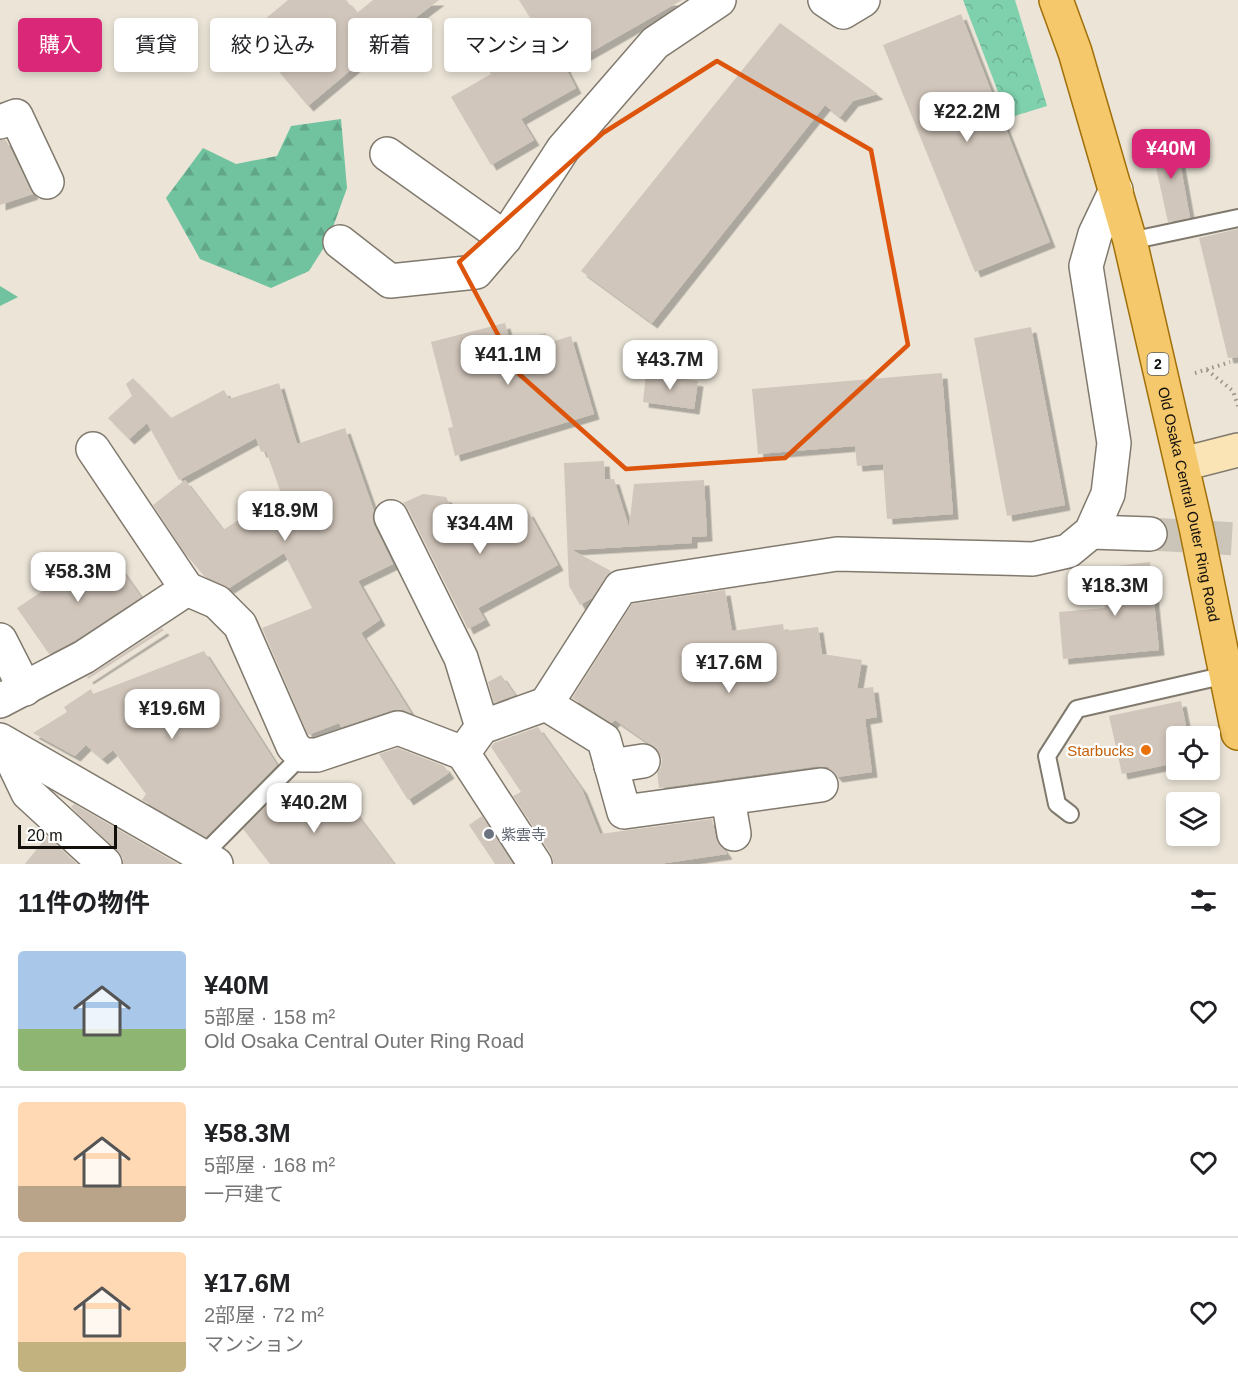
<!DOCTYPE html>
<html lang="ja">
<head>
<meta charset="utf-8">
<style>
  body { margin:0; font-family:Helvetica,"Noto Sans JP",sans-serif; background:#f6f6f6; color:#202124; height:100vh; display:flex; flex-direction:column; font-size:22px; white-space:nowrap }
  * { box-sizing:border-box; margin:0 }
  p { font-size:20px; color:#757577 }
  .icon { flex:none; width:33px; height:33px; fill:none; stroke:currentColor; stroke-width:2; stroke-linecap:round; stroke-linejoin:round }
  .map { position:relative; height:864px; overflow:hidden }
  .panel { display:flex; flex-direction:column; background:#fff; flex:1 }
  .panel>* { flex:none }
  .guide { position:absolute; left:18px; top:18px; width:600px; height:54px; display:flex; gap:12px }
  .controls { position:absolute; left:1166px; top:726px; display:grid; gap:12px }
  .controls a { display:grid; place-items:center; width:54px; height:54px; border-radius:6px; background:#fff; box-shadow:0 3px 9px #0003; font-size:30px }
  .scale { position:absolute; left:18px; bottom:15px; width:99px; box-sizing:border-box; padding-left:6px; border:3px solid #13100c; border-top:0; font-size:16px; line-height:21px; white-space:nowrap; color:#13100c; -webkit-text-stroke:4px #fff; paint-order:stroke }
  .price { position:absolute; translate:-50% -51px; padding:0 14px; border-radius:12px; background:#fff; color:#222; font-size:20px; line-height:39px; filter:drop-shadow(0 2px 3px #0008) }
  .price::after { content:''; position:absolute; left:50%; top:36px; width:18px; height:14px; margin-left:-9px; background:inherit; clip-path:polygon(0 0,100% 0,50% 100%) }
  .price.selected { background:#db2777; color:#fff }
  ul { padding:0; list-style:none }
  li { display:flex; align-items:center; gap:18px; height:150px; padding:0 18px }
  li+li { border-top:2px solid #e0e0e0 }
  li span { display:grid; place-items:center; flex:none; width:168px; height:120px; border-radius:6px; color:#555 }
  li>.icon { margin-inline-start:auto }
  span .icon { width:72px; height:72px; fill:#fffc; stroke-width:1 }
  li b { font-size:26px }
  h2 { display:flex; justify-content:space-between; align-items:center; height:72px; padding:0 18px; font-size:26px }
  .chip { padding:0 21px; border-radius:6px; background:#fff; box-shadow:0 3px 9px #0003; font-size:21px; line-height:54px }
  .chip.selected { background:#db2777; color:#fff }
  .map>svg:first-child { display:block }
</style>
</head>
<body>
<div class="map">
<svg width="1238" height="864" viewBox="0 0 1238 864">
  <defs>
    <pattern id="forest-firs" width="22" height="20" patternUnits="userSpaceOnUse" patternTransform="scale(1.5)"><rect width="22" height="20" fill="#71c39f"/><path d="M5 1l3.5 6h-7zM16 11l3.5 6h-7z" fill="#61a688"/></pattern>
    <pattern id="park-crowns" width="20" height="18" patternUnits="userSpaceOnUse" patternTransform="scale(1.5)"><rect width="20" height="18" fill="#7fd1ad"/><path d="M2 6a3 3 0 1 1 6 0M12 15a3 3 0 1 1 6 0" fill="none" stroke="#6db294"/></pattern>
    <filter id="shadow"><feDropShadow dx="5.5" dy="5.5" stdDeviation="0" flood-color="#0004"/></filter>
  </defs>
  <rect width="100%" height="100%" fill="#ebe4d7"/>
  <!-- forest -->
  <g fill="url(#forest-firs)">
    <path d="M341 119 347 188 328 241 309 271 271 288 200 259 166 198 203 148 236 164 277 156 291 126Z"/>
    <path d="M0 286 18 297 0 306Z"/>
  </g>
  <!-- park -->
  <path fill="url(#park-crowns)" d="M963 0H1015L1047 106 1008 118Z"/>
  <!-- building -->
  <g fill="#d1c6bb" filter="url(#shadow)">
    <path d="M288 0H346L357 13 373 0H439L390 37 308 106 247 34Z"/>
    <path d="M519 0H682L565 67 576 88 521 119 534 140 491 165 451 97 491 74 478 52 532 21Z"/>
    <path d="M961 14 1050 242 975 272 883 45Z"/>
    <path d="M780 23 878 94 853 101 840 117 825 105 652 323 581 271Z"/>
    <path d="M0 140H6L33 194 0 205Z"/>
    <path d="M1176 140 1190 218 1168 222 1151 145Z"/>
    <path d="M1238 229V357L1228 358 1199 238Z"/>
    <path d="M505 323 510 342 546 333 548 343 571 336 594 414 455 456 448 428 453 427 431 342Z"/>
    <path d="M1031 327 1065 505 1007 516 974 338Z"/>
    <path d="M942 373 953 514 887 519 883 464 857 466 855 446 758 454 752 389Z"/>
    <path d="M646 374 698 381 694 409 643 402Z"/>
    <path d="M133 378 171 418 224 390 229 399 279 383 297 444 345 428 374 511 372 516 374 525 393 564 358 581 380 620 361 633 411 713 404 710H392L341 727 339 723 308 735 262 628 312 608 284 553 229 588 204 576 184 552 153 505 185 480 223 530 281 493 266 451 261 452 256 438 179 480 147 423 129 439 108 418 132 396 126 384Z"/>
    <path d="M604 461 605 479H614L629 527 634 484 704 480 707 536 692 537V543L572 550 611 571 592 598 580 605 569 586 564 463Z"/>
    <path d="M423 494 446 497 469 543 528 511 558 565 478 608 485 620 468 629 408 509 403 503Z"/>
    <path d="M101 552 113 570 119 566 141 597 74 641 49 654 17 608Z"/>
    <path d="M1150 562 1159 650 1063 659 1059 612 1105 608 1100 568Z"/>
    <path d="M725 590 732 631 783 624 784 631 818 627 822 654 862 660 857 689 873 687 877 717 865 719 872 772 837 777 828 767 818 766 659 788 657 772 661 767 662 759 657 749 615 720 612 723 572 698 632 604Z"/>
    <path d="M162 628 164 630 88 679 87 677Z"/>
    <path d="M204 651 277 765 206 837 142 800 146 794 113 750 102 759 86 745 75 756 33 733 67 712 64 707 91 689 93 694Z"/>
    <path d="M501 675 515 695 494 703 488 682Z"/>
    <path d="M1181 701 1188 736H1176V763L1122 774 1109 716Z"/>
    <path d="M538 727 582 789 600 834 712 819 716 838 727 854 659 864H554L551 854 513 796 521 792 491 747 494 743Z"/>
    <path d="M398 748 444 766 449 773 408 800 379 754Z"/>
    <path d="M337 788 394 864H270L243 829 283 789 302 814 307 810 314 822 320 820 315 804Z"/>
    <path d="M74 804 178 864H123V858L118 851 71 807Z"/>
    <path d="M482 816 513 864H495L469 825Z"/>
    <path d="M47 836 77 864H25Z"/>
  </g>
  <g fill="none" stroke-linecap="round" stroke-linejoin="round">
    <!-- street-tunnel -->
    <path stroke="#cbc4b9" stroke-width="33" stroke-dasharray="33 16" stroke-linecap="butt" d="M1150 534 1238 539"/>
    <defs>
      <g id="lane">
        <path d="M1130 241 1238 218"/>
        <path d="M1070 814 1057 804 1047 756 1077 709 1226 675"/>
        <path d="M202 856 302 755"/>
      </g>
      <g id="street">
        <path d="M825 0 843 12 863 0"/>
        <path d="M0 122 16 116 47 182"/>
        <path d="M387 154 505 238"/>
        <path d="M340 242 390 281 476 272 505 238 563 149 655 43 719 0"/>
        <path d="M93 449 187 589"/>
        <path d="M391 517 461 658 482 727"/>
        <path d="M1091 532 1150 534"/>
        <path d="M0 640 25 689"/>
        <path d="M0 701 84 657 187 589 217 602 240 625 293 746 302 755H317L398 728 463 753 535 864"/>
        <path d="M546 704 621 587 837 554 1033 559 1068 551 1091 532 1108 494 1114 443 1086 266 1095 234 1116 190"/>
        <path d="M0 740 216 864"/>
        <path d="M4 743 28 793 105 864"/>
        <path d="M463 753 482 727 546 704 604 740 624 812 821 785"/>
        <path d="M611 766 643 761"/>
        <path d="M728 798 734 834"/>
      </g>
      <path id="secondary" d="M1183 464 1238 450"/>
      <g id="primary">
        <path id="s1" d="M1056 0 1075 52 1130 241 1196 527 1238 733"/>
      </g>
    </defs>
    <!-- lane casing -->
    <use href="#lane" stroke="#80796d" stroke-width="20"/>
    <!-- street casing -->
    <use href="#street" stroke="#80796d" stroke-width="36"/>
    <!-- secondary casing -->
    <use href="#secondary" stroke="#80796d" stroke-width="36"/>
    <!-- primary casing -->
    <use href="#primary" stroke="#a17009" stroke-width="36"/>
    <!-- path -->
    <g stroke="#979188" stroke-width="4" stroke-dasharray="1.5 4.5" stroke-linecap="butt">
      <path d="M1207 370 1233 391 1238 406"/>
      <path d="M1195 373 1230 362"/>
    </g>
    <!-- lane -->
    <use href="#lane" stroke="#fff" stroke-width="16"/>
    <!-- street -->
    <use href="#street" stroke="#fff" stroke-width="33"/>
    <!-- secondary -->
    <use href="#secondary" stroke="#fae4b5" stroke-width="33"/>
    <!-- primary -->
    <use href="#primary" stroke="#f4c86b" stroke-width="33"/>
  </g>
  <!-- marked area -->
  <path fill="none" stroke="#dd550c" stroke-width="4.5" stroke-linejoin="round" d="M717 61 871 150 908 345 785 458 626 469 519 374 459 262 603 133Z"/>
  <!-- markers -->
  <circle fill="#e8710a" stroke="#fff" stroke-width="2" cx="1146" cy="750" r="6"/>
  <circle fill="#6b7280" stroke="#fff" stroke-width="2" cx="489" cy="834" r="6"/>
  <g text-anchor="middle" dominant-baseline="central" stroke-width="4.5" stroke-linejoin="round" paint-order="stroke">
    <!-- shield labels -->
    <rect fill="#fff" stroke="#5a5855" stroke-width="1.5" x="1147.5" y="353" width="21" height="22" rx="4.5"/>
    <g font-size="14" font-weight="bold" fill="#13100c">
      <text x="1158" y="364">2</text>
    </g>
    <!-- street labels -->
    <g font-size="15" fill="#13100c" stroke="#fff">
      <text stroke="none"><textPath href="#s1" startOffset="522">Old Osaka Central Outer Ring Road</textPath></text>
    </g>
    <!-- food labels -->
    <g font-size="15" fill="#c56008" stroke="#fff" text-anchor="end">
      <text x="1134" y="750">Starbucks</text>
    </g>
    <!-- worship labels -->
    <g font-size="15" fill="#5b616d" stroke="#fff" text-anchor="start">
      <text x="501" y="834">紫雲寺</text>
    </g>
  </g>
</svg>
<div class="controls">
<a><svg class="icon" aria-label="locate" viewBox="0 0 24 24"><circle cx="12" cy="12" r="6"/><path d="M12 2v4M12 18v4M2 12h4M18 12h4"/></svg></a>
<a><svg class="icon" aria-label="layers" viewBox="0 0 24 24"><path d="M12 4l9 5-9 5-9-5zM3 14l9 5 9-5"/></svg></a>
</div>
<div class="scale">20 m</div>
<b class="price" style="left:967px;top:143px">¥22.2M</b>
<b class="price selected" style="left:1171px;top:180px">¥40M</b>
<b class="price" style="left:508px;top:386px">¥41.1M</b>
<b class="price" style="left:670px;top:391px">¥43.7M</b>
<b class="price" style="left:285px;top:542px">¥18.9M</b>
<b class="price" style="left:480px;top:555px">¥34.4M</b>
<b class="price" style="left:78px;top:603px">¥58.3M</b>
<b class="price" style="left:1115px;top:617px">¥18.3M</b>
<b class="price" style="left:729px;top:694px">¥17.6M</b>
<b class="price" style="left:172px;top:740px">¥19.6M</b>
<b class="price" style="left:314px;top:834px">¥40.2M</b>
<div class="guide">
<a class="chip selected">購入</a>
<a class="chip">賃貸</a>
<a class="chip">絞り込み</a>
<a class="chip">新着</a>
<a class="chip">マンション</a>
</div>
</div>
<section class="panel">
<h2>11件の物件<svg class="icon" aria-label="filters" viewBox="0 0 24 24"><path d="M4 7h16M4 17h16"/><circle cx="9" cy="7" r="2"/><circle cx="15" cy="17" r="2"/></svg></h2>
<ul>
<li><span style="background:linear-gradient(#a9c7e8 65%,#8fb573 0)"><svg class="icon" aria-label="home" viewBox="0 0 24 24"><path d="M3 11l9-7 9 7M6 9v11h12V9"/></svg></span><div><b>¥40M</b><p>5部屋 · 158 m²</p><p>Old Osaka Central Outer Ring Road</p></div><svg class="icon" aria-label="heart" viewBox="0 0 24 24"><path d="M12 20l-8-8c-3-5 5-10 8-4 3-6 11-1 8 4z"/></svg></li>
<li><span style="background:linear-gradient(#ffd9b3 70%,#b9a48a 0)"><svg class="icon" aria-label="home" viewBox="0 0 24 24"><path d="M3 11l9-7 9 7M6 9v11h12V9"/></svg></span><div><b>¥58.3M</b><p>5部屋 · 168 m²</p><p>一戸建て</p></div><svg class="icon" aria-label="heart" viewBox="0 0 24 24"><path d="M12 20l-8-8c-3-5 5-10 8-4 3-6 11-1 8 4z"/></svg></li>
<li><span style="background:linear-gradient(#ffd9b3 75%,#c2b280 0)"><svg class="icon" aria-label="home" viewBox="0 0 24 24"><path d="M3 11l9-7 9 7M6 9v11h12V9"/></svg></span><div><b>¥17.6M</b><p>2部屋 · 72 m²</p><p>マンション</p></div><svg class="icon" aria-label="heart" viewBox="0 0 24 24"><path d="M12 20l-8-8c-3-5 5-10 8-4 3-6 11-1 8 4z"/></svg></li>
</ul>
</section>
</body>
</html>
